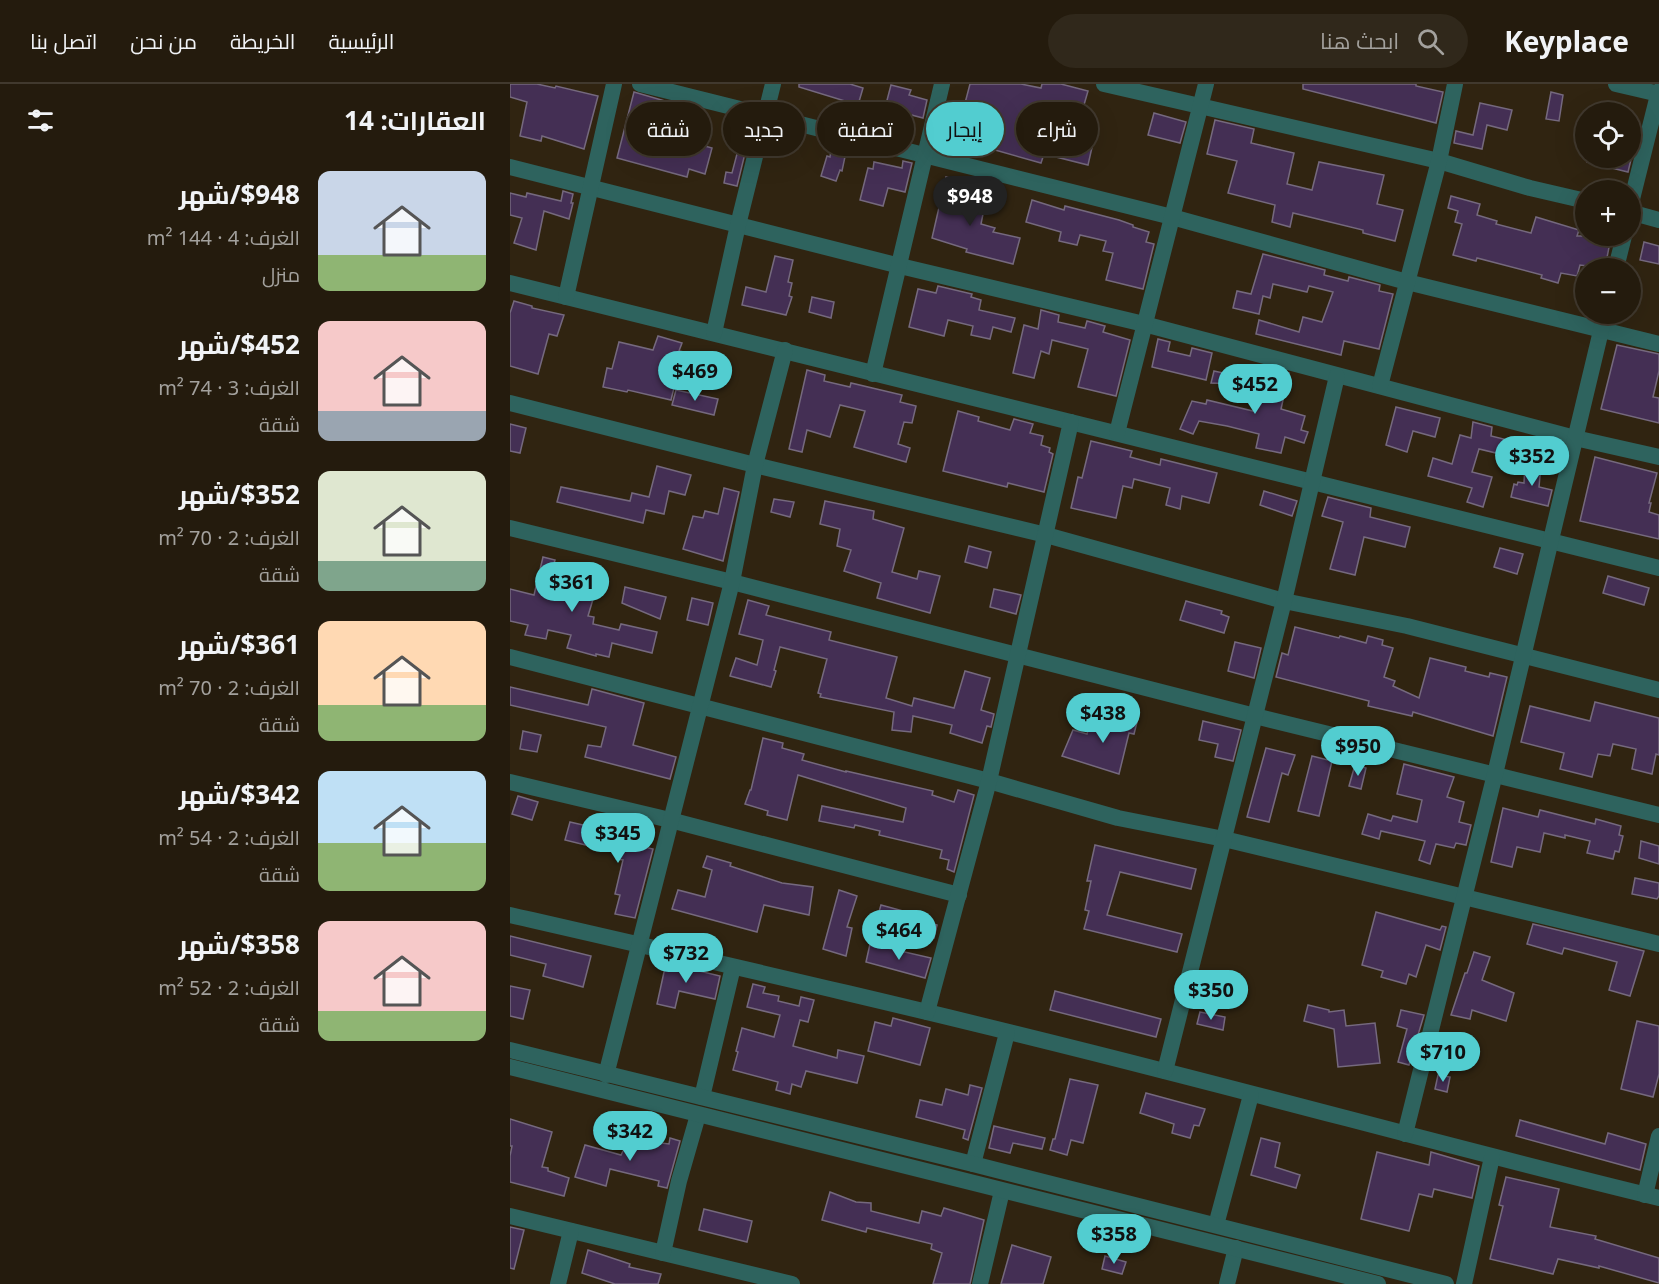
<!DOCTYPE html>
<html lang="ar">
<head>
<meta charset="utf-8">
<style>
  body { margin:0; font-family:"Noto Sans",Cairo,sans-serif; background:#30281b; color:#f1f3f6; direction:rtl; height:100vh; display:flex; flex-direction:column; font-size:22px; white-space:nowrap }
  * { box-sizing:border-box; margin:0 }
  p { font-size:20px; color:#a3a19d }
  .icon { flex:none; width:33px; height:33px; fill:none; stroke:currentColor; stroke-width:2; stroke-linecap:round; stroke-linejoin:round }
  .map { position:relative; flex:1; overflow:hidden; direction:ltr }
  .side { display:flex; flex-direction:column; background:#241b0d; width:510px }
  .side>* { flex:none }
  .top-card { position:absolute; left:18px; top:18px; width:570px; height:54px; direction:rtl; display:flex; gap:12px }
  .fabs { position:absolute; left:1065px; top:18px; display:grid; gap:12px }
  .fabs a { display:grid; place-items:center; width:66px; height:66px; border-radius:50%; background:#241b0d; box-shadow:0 6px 24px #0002,0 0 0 2px #41392e; font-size:30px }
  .price { position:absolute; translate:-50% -51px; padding:0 14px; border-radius:21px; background:#52cdd0; color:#111; font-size:20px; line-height:39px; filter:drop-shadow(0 2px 3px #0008) }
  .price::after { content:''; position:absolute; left:50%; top:36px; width:18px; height:14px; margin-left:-9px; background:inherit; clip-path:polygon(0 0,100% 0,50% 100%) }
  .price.active { background:#222; color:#fff }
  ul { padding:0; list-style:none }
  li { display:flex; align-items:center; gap:18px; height:150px; padding:0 24px }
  li span { display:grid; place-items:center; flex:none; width:168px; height:120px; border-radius:12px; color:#555 }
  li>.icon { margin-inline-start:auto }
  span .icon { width:72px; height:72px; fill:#fffc; stroke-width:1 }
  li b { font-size:26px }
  h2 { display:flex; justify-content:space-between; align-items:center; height:72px; padding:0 24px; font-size:26px }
  .chip { padding:0 21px; border-radius:27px; background:#241b0d; box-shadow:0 6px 24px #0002,0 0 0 2px #41392e; font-size:21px; line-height:54px }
  .chip.active { background:#52cdd0; color:#111 }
  header { display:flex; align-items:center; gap:36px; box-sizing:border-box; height:84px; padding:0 30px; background:#241b0d; border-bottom:2px solid #41392e }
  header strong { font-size:28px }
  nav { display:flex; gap:33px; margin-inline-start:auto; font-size:21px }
  .search { width:420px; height:54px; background:#30281b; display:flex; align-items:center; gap:15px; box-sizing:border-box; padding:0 21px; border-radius:33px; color:#a3a19d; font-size:22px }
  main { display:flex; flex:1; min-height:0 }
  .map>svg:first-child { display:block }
</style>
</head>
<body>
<header>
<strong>Keyplace</strong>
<div class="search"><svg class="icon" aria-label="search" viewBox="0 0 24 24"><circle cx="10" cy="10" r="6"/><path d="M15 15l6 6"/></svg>ابحث هنا</div>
<nav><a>الرئيسية</a><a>الخريطة</a><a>من نحن</a><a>اتصل بنا</a></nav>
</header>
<main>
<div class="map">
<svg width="1149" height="1200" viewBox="0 0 1149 1200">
  <rect width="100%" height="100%" fill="#302411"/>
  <!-- building -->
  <g fill="#442f54" stroke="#75697e" stroke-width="1.5">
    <path d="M0 0H27L45 4 46 2 88 12 74 65 32 52 31 57 10 52 17 18 0 13Z"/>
    <path d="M289 0H340L353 4 348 21 289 3Z"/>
    <path d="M460 0H511L531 4 532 0H551L578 7 567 45 585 50 578 81 534 70 531 79 471 62 469 68 444 61Z"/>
    <path d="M793 0H906V2L933 8 926 39 793 5Z"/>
    <path d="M381 1 401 6 399 11 417 16 413 34 375 24Z"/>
    <path d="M124 8 155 17 151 31 163 34 159 52 202 64 195 90 179 85 177 93 107 74Z"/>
    <path d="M1041 8 1053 11 1049 37 1036 35Z"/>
    <path d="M970 19 1002 26 997 46 977 41 972 65 944 59 946 47 963 51Z"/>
    <path d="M644 29 676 38 670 59 638 51Z"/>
    <path d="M705 36 744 45 741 59 784 69 777 100 802 106 809 78 874 91 867 120 893 126 885 157 853 149V146L783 129 780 143 762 138 765 121 718 109 727 77 697 70Z"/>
    <path d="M1120 40 1129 42 1118 88 1077 78V74H1120Z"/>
    <path d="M232 51 239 53 227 102 214 99 216 88 222 89Z"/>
    <path d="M322 59 337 63 332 87 330 86 326 97 311 92 317 72 320 73Z"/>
    <path d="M393 77 402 79 395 108 378 104 373 122 350 116 358 84 363 85 364 78 392 84Z"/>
    <path d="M436 93 457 98 451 125 473 130 471 140 485 144 483 148 510 154 503 180 456 168 457 165 422 154Z"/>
    <path d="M53 107 63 110 61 119H63L59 135 34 127 26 166 4 159 12 134 0 131V109L16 113 17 109 51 117Z"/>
    <path d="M941 112 970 120 967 131 987 137 986 140 1021 149 1026 133 1069 146 1067 152H1086L1085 155 1100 158 1095 184 1070 181 1067 192 1051 189 1048 199 1031 194 1032 191 967 174 966 177 943 171 952 140 945 138 948 127 938 124Z"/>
    <path d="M522 116 554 126 555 122 609 136 623 141V143L639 148 636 158 644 160 633 205 596 196 603 169 593 167 596 157 570 151 567 161 549 157 551 148 516 138Z"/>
    <path d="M1134 158 1149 162V180L1130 176Z"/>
    <path d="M753 170 815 186 814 191 838 197 839 193 870 201 869 207 883 210 869 265 834 257 831 271 746 250 749 236 789 248 793 233 812 238 823 208 799 202 797 208 763 200 760 214 753 212 749 230 723 224 727 207 741 210Z"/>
    <path d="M265 172 283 176 278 198 282 199 279 212 282 213 276 231 232 221 236 203 256 208Z"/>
    <path d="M428 202 462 210 461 213 471 216 469 226 505 234 501 248 483 243 480 255 461 251 463 242 438 236 434 252 399 243 408 205 426 209Z"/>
    <path d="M302 213 324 218 321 234 299 228Z"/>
    <path d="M4 217 22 222V224L54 231 47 252 39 250 28 290 0 282V229Z"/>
    <path d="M531 226 549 231 548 238 575 244 577 237 595 242 593 248 620 256 606 312 568 303 578 265 542 256 539 270 531 267 524 294 503 289 514 241 528 245Z"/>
    <path d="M148 252 172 259 169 267 185 270 183 281 170 279 161 316 118 306 117 308 93 303 97 284 102 285 109 258 143 266Z"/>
    <path d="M648 255 660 258 658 267 680 272 682 264 702 269 696 296 642 283Z"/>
    <path d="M1107 261 1149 270V287L1143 313 1149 314V339L1091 325Z"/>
    <path d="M764 285 779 289 771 325 795 332 791 346 798 348 794 359 775 353 771 369 746 364 749 350 717 342 689 337 683 350 670 345 682 317 696 320 697 316 743 327 751 291 762 294Z"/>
    <path d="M297 286 315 291 314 297 340 303 341 299 392 311 390 318 406 322 402 339 394 338 388 360 400 364 396 378 344 363 355 327 330 321 320 353 297 346 292 368 279 365Z"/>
    <path d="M704 287 736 294 735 300 701 299Z"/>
    <path d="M166 306 208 315 204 331 162 321Z"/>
    <path d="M886 323 930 334 925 353 903 347 897 368 876 361Z"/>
    <path d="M448 327 469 333 468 337 500 346 504 335 523 340 520 349 533 352 531 361 540 364 539 368 543 370 534 408 498 399 497 403 433 387Z"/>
    <path d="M963 338 982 343 981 352 1014 360 1011 375 969 365 962 388 982 393 973 423 957 418 962 404 918 392 923 374 942 380 950 351 961 354Z"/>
    <path d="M0 340 16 344 10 369 0 367Z"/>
    <path d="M581 357 622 367 620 373 650 381 651 375 707 389 699 419 672 412 670 425 656 421 660 404 624 395 622 404 613 402 606 434 561 424 568 393 572 394Z"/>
    <path d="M1085 373 1147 389 1139 419H1141L1139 428 1149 431V455L1070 437Z"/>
    <path d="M1015 380 1031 381 1029 403 1042 406 1038 422 1001 413 1004 400 1007 401 1008 398 1014 399Z"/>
    <path d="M147 382 181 391 175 411 159 407 154 430 136 426 133 439 47 418 51 403 120 417 122 409 139 413Z"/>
    <path d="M214 404 229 408 213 477 173 465 183 432 193 434 195 427 208 430Z"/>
    <path d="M754 407 787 417 782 432 750 421Z"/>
    <path d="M818 413 861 424 860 433 900 443 895 463 854 453 845 491 820 485 833 438 812 432Z"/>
    <path d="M264 415 284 418 280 433 261 428Z"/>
    <path d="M315 417 364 427 363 435 394 444 382 488 407 495 409 487 430 492 420 529 367 514 371 499 334 487 341 466 327 462 330 445 310 440Z"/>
    <path d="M459 462 481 468 477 484 455 478Z"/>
    <path d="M990 464 1013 470 1007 490 984 483Z"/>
    <path d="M33 473 45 476 43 483 89 495 78 532 84 533 83 540 109 546 111 540 147 548 142 569 102 559 99 573 86 570V572L57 564 61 551 38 546 36 555 15 551 18 541 0 537V505L24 511Z"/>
    <path d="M1098 492 1139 504 1134 521 1093 509Z"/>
    <path d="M115 503 156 513 150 535 112 519Z"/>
    <path d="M484 505 511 511 506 530 480 523Z"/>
    <path d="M182 514 203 519 198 541 177 536Z"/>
    <path d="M238 516 259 522 256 531 321 548 319 556 387 573 376 614 402 622 404 614 444 624 455 587 480 594 471 626 484 630 481 643 477 642 472 659 440 649 442 641 403 632 401 648 382 646 384 628 310 613 311 610 308 609 317 575 270 563 264 586 266 587 261 603 220 592 226 574 247 581 253 556 229 550Z"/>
    <path d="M676 517 712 527 711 530 719 533 714 549 670 536Z"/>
    <path d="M785 543 829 554 830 552 856 559 858 552 873 556 872 561 883 564 874 593 885 597 883 602 909 614 920 574 956 583 955 587 979 593 980 589 997 593 983 652 903 628 902 632 858 622 859 617 766 593 772 569 778 571Z"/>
    <path d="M725 558 751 564 744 594 718 587Z"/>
    <path d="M0 603 78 621 82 605 134 619 123 661 166 673 160 695 75 673 78 661 91 663 96 643 0 621Z"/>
    <path d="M1085 618 1149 634V671L1146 670 1142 690 1122 685 1126 665 1103 660 1100 672 1088 670 1082 693 1050 685 1054 669 1011 658 1020 622 1080 637Z"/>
    <path d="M601 628 628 634 624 650 619 649 609 690 552 672 563 646 577 650 579 642 596 646Z"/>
    <path d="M693 637 731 646 723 677 705 673 708 660 689 656Z"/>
    <path d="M13 647 31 651 27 668 10 665Z"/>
    <path d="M253 654 273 659 272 664 294 670 292 676 336 688V687L423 707 422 711 444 718 448 706 464 711 444 788 437 785 439 776 430 774 432 766 369 751 370 747 345 741 344 744 309 737 312 722 393 738 396 724 288 691 277 736 257 731 258 727 235 720 240 706H241Z"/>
    <path d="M756 664 785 671 778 691 772 689 759 738 737 733Z"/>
    <path d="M802 672 822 677 809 732 788 727Z"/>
    <path d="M894 680 944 693 937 713 954 718 949 738 961 741 956 761 946 759 944 764 926 760 920 780 909 776 915 757 871 747 869 755 852 750 858 730 881 737 883 732 907 738 912 716 887 710Z"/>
    <path d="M845 681 856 684 851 705 839 702Z"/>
    <path d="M8 712 28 718 22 736 2 730Z"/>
    <path d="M993 724 1028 733 1030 726 1085 740 1086 735 1111 742 1109 751 1113 752 1109 768 1105 767 1103 775 1077 769 1080 757 1055 751V754L1034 749 1030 768 1007 763 1002 783 981 778Z"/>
    <path d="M60 738 99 747 97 754 143 765 125 834 105 830 110 811 105 810 113 776 106 775 108 769 55 756Z"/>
    <path d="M1131 757 1149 762V780L1129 774Z"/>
    <path d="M585 761 686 785 681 805 610 788 597 831 672 850 667 868 574 845 579 827 575 826 581 797H577Z"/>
    <path d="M197 772 221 779 220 782 272 799 303 803 299 831 254 821 247 848 162 825 168 806 195 813 202 786 193 783Z"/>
    <path d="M1125 794 1149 799V812L1147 815 1122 810Z"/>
    <path d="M329 806 347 812 337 843 342 844 336 872 313 865Z"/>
    <path d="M371 821 415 833 414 837 427 841 424 854 366 838Z"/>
    <path d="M866 828 930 846 932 842 936 843 930 866 916 861 906 893 899 890 896 900 871 893 873 887 852 881Z"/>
    <path d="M1023 840 1134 867 1120 912 1099 906 1107 878 1054 864 1052 870 1017 860Z"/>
    <path d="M0 852 81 872 73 903 33 892 36 880 0 871Z"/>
    <path d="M360 860 421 874 415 894 356 878Z"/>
    <path d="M964 868 980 873 972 896 1004 909 996 937 962 926 960 935 941 931 955 889H957Z"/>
    <path d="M156 879 210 892 205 915 169 907 165 924 147 920Z"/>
    <path d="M243 900 255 903 253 909 269 912 268 917 289 922 291 913 304 916 298 938 290 936 283 962 327 974 328 966 354 972 347 999 296 987 291 1003 282 1000 280 1010 266 1006 268 998 223 986 228 968 226 967 232 944 264 953 270 931 237 923Z"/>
    <path d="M0 902 20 906 13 935 0 932Z"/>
    <path d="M545 907 651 935 646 953 540 926Z"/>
    <path d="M798 921 819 926V928L834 926 836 942 865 939 870 979 828 983 824 945 794 937Z"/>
    <path d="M891 926 914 931 899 981 888 978 897 945 887 942Z"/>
    <path d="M690 928 715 933 713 946 687 940Z"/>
    <path d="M383 934 420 944 410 981 358 967 365 938 381 942Z"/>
    <path d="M1127 937 1149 942V990L1143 1013 1111 1005Z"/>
    <path d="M928 991 940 993 937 1008 925 1005Z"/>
    <path d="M560 995 588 1001 573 1059 561 1056 557 1071 540 1066 543 1055H545Z"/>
    <path d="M460 1001 472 1004 458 1056 453 1054 455 1046 406 1033 410 1016 432 1021 436 1005 458 1011Z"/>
    <path d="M636 1009 695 1025 689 1042 684 1041 680 1054 662 1049 664 1040 630 1029Z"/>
    <path d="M0 1035 42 1048 32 1083 38 1084V1087L59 1094 54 1112 0 1098V1072L2 1062H0Z"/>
    <path d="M1010 1036 1095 1060 1098 1049 1136 1060 1130 1086 1006 1052Z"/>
    <path d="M484 1042 535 1054 532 1065 503 1059 500 1069 479 1064Z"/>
    <path d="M160 1054 170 1057 157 1104 148 1102 149 1097 100 1085 96 1102 65 1093 75 1061 111 1071 119 1055 159 1060Z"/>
    <path d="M751 1054 770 1059 765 1083 790 1091 786 1104 741 1091Z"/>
    <path d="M867 1068 919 1081 921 1068 969 1082 962 1114 924 1105 922 1113 909 1110 899 1147 851 1135Z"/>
    <path d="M996 1093 1049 1105 1040 1143 1086 1152 1085 1155 1149 1174V1199L1089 1182V1184L1048 1175 1043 1190 980 1175 993 1122 989 1121Z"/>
    <path d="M320 1108 346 1118 361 1119V1127L409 1139 412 1127 431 1132 434 1124 474 1136 460 1200H423L432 1169 421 1165 422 1160 357 1144 356 1148 312 1136Z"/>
    <path d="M194 1125 242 1137 237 1158 189 1146Z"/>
    <path d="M0 1143 14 1146 4 1185 0 1184Z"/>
    <path d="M502 1161 541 1173 533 1200H491Z"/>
    <path d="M78 1166 120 1180 119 1183 151 1190 148 1200H105L72 1189Z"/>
    <path d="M595 1172 616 1178 612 1190 592 1185Z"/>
  </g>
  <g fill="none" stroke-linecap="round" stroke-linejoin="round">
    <!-- minor -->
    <g stroke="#2e635e" stroke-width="16">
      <path d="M130 0 662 133 897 198 1149 260"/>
      <path d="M594 0 929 77 1020 104 1076 117"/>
      <path d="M1106 0 1149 10"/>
      <path d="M0 83 390 182 634 240 1065 354 1149 373"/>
      <path d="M1120 123 1149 7"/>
      <path d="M1120 128 1149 136"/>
      <path d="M1106 184 1114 152"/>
      <path d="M0 199 1149 484"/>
      <path d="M56 213 104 0"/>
      <path d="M204 249 228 141 263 0"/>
      <path d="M363 290 432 0"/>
      <path d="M870 302 929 77 945 0"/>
      <path d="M0 319 245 381 536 451 774 517 897 542 1149 606"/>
      <path d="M607 349 696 0"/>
      <path d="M0 444 222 498 745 632 1149 731"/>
      <path d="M0 573 479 697 608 734 714 755 1149 860"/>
      <path d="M0 698 160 736 449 811"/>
      <path d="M0 831C218 881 437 931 654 987 819 1029 983 1074 1149 1114"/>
      <path d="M417 928 479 697 561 338"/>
      <path d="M655 987 774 517 827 292"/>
      <path d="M96 991 222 498 245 381 275 266"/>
      <path d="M192 1013 223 883"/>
      <path d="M895 1050 985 690 1095 230"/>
      <path d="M463 1080 497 949"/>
      <path d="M1135 1111 1149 1052"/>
      <path d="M0 1132 282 1200"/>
      <path d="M706 1141 741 1011"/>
      <path d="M153 1169 169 1097 188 1031"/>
      <path d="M48 1200 61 1147"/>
      <path d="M470 1200 492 1107"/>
      <path d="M717 1200 726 1164"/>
      <path d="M954 1200 982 1073"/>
    </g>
    <!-- tertiary -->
    <g stroke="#2e635e" stroke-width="16">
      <path d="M0 966 463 1080 936 1200"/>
      <path d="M0 983 868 1200"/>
    </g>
  </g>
</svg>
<div class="fabs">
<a><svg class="icon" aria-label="locate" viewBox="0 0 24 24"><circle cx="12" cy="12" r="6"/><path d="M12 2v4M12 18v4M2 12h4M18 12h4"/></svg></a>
<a>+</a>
<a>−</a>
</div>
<b class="price active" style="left:460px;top:143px">$948</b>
<b class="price" style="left:185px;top:318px">$469</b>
<b class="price" style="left:745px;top:331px">$452</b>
<b class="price" style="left:1022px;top:403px">$352</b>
<b class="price" style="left:62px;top:529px">$361</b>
<b class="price" style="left:593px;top:660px">$438</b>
<b class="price" style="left:848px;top:693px">$950</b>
<b class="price" style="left:108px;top:780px">$345</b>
<b class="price" style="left:389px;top:877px">$464</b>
<b class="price" style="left:176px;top:900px">$732</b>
<b class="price" style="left:701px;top:937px">$350</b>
<b class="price" style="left:933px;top:999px">$710</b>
<b class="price" style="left:120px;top:1078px">$342</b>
<b class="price" style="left:604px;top:1181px">$358</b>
<div class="top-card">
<a class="chip">شراء</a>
<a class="chip active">إيجار</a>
<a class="chip">تصفية</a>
<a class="chip">جديد</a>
<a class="chip">شقة</a>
</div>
</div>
<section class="side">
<h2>العقارات: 14<svg class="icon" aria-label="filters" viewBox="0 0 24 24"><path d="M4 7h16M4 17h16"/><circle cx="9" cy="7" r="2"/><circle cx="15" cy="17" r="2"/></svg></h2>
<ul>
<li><span style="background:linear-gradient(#c9d6e8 70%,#8fb573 0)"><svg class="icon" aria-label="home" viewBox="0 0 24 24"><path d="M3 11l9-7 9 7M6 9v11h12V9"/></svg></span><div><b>$948/شهر</b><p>الغرف: 4 · 144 m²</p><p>منزل</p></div></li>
<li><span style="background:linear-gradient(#f6c9c9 75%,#9aa5b1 0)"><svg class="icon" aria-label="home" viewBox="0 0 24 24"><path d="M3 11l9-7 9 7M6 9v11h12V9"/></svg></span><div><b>$452/شهر</b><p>الغرف: 3 · 74 m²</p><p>شقة</p></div></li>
<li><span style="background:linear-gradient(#dfe7d0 75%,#7fa58c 0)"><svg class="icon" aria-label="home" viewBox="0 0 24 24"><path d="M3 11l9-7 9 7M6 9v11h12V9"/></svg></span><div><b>$352/شهر</b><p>الغرف: 2 · 70 m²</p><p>شقة</p></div></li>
<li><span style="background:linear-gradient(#ffd9b3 70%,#8fb573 0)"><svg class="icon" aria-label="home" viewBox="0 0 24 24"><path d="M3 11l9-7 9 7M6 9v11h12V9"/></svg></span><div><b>$361/شهر</b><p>الغرف: 2 · 70 m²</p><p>شقة</p></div></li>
<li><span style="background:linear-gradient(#bfe0f5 60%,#8fb573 0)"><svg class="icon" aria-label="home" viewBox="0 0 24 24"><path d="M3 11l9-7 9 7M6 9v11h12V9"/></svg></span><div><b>$342/شهر</b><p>الغرف: 2 · 54 m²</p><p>شقة</p></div></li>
<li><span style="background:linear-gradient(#f6c9c9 75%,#8fb573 0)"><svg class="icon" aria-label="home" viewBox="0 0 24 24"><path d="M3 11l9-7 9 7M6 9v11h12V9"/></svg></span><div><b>$358/شهر</b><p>الغرف: 2 · 52 m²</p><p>شقة</p></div></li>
</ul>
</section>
</main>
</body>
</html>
